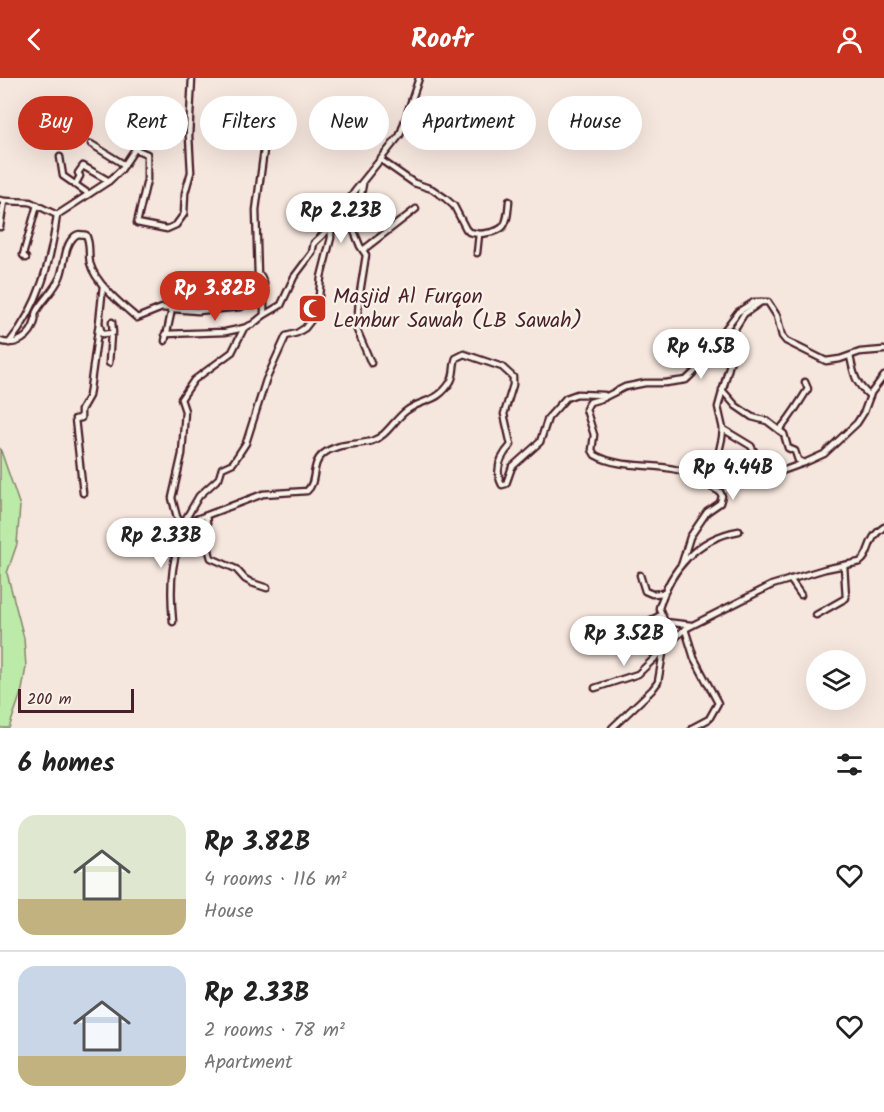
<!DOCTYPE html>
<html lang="en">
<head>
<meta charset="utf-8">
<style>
  body { margin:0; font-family:Kalam,sans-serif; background:#f2f2f2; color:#222; height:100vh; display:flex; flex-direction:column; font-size:22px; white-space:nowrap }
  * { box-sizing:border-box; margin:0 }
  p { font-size:20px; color:#767676 }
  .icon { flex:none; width:33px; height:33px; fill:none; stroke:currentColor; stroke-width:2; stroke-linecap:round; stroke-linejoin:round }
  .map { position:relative; height:650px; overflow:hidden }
  .details { display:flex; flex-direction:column; background:#fff; flex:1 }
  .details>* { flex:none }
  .hud { position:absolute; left:18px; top:18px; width:849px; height:54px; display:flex; gap:12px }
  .controls { position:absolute; left:806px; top:572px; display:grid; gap:12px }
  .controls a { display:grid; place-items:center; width:60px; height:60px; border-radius:50%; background:#fff; box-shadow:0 6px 24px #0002; font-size:30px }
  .scale { position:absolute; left:18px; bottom:15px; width:116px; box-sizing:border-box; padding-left:6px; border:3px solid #4a1f2b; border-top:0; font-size:16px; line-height:21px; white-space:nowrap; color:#4a1f2b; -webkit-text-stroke:4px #f7f3e8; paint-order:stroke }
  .price { position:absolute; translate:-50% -51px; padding:0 14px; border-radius:21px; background:#fff; color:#222; font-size:20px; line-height:39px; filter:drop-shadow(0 2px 3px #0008) }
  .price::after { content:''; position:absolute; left:50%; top:36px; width:18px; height:14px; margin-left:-9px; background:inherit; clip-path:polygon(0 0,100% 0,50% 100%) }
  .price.on { background:#c8321e; color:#fff }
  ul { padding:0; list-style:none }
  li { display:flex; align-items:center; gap:18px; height:150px; padding:0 18px }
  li+li { border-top:2px solid #e0e0e0 }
  li span { display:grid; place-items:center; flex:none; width:168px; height:120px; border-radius:18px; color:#555 }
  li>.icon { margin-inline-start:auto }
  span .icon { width:72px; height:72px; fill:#fffc; stroke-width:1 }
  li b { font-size:26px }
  h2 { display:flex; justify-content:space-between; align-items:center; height:72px; padding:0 18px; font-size:26px }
  .pill { padding:0 21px; border-radius:27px; background:#fff; box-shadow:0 6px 24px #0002; font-size:21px; line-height:54px }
  .pill.on { background:#c8321e; color:#fff }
  header { display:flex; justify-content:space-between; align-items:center; height:78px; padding:0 18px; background:#c8321e; color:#fff; font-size:27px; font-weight:700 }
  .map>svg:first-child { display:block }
</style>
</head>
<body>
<header><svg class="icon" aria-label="back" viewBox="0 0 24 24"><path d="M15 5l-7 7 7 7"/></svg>Roofr<svg class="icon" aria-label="person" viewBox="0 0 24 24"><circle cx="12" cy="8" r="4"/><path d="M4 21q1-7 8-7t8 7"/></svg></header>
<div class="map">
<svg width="884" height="650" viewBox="0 0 884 650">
  <rect width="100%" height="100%" fill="#f6e7de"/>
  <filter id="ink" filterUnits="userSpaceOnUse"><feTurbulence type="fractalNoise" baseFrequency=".0167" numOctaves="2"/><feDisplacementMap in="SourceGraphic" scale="12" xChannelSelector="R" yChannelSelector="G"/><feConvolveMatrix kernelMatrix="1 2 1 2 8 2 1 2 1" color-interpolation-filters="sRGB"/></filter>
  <g filter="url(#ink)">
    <!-- green -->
    <path fill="#bceaa8" stroke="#83846a" stroke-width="1.5" d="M0 370 20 428 17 466 7 495 24 560 26 589 22 612 9 650H0Z"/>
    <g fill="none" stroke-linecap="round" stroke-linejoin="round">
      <defs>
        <g id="minor">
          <path d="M141 52 135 71 147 76V102L137 145 167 151 176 147 184 136 185 115 191 94 189 58 192 0"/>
          <path d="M91 66 125 87"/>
          <path d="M60 79 63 98 89 116"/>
          <path d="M381 82 414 105 432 111 445 120 454 128 466 151 469 154 479 156 477 175"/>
          <path d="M363 106 354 153 360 168 366 177 359 221 357 252 371 285"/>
          <path d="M75 107 80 98 78 95 83 88 109 103 121 92 135 71"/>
          <path d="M0 122 4 123 0 149"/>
          <path d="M4 123 30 124 57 137"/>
          <path d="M57 137 109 103"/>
          <path d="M479 156C506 154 507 148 509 123"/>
          <path d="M363 172 416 131"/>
          <path d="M26 180 23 177 37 127"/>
          <path d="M258 198 256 132 264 72 266 67 287 40"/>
          <path d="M103 208 99 245 102 256 113 255 112 244"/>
          <path d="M264 237 281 227 294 199 312 175 314 165 331 149"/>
          <path d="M165 256 225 254 244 250"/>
          <path d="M0 263C16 269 31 259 35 243 36 237 34 240 36 234 43 221 54 213 60 199 65 187 64 169 73 160 77 155 80 156 86 157 91 166 88 175 90 185 95 205 122 227 137 240L162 230 198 233 241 229 258 218V198H261L264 205V237L253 246 244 250 232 274 194 302 181 321 185 333 182 376 172 420 177 439 180 443 194 442 263 416 307 413C318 403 310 387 323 376 338 364 355 368 372 363 387 358 394 342 406 333 423 320 437 326 451 303 455 296 453 287 456 280L464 276 502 289 513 299V307L504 336 511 367C500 379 494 392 502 407L506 406 512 389 540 364 548 340 566 320 577 316 604 317V320L590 324 586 331 594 357 592 372 595 377C620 391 651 385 678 392 692 395 707 407 720 414L722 418 720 425 707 434 690 459 682 485"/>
          <path d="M165 263 172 231"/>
          <path d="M9 265C39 228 51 183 57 137"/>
          <path d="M850 278C854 297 855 305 870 318"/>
          <path d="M109 285 111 256"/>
          <path d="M722 312 736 328 752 339 767 343 784 356 788 370 795 373 798 382 804 385 824 376 857 345 864 334 871 315 884 298"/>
          <path d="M605 319 625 309 645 305H665L686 302 716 273 723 254 738 234 754 224H768L777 238 782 258 786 263 826 283 840 281 860 274 884 272"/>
          <path d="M723 351 751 368 759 382 769 392 782 393 804 385"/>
          <path d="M779 352C791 340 798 326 808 311L805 304"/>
          <path d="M711 409 722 360 723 351 718 329 732 278V255L744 236 761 224"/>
          <path d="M83 415 75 341 81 340V332L89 318 99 245"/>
          <path d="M206 438C209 452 206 466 211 480L236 491 245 501 252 505 267 510"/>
          <path d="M185 442 199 418 219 400 222 390 233 385 246 365 266 302 286 258 297 255 305 250 312 241 318 227 321 199 331 160V149L355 113 400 57 419 0"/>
          <path d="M640 497 645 513 652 516 664 515"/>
          <path d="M790 501 801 517"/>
          <path d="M816 537 846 520 844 487"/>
          <path d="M173 544C169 501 172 483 186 442"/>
          <path d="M691 547 665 544 659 530C671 491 697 460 739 453"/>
          <path d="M685 551 694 580 718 625 709 641 692 650"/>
          <path d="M632 552 661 537"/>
          <path d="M647 572 658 577"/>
          <path d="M595 610 638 596 658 577"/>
          <path d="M612 650 652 612 658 604 663 575 670 564 685 551 772 507 825 491 860 484C872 475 865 462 884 449"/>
        </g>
      </defs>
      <!-- minor casing -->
      <use href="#minor" stroke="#4a1f2b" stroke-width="9"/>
      <!-- minor -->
      <use href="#minor" stroke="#f7f3e8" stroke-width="4.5"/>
    </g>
  </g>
  <!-- icons -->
  <defs>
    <symbol id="mosque-square" viewBox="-11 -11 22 22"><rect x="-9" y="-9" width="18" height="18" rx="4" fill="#c8321e" stroke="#f7f3e8"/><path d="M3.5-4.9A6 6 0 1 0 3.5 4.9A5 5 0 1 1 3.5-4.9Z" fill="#fff"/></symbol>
  </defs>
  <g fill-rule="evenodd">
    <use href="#mosque-square" x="296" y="214" width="33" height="33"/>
  </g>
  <g text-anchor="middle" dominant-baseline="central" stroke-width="4.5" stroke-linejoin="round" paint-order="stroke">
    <!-- poi labels -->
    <g font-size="21" fill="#4a1f2b" stroke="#f7f3e8" text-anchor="start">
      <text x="333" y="219">Masjid Al Furqon<tspan x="333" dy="24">Lembur Sawah (LB Sawah)</tspan></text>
    </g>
  </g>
</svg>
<div class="controls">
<a><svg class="icon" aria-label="layers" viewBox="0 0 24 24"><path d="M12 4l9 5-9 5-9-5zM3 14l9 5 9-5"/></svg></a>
</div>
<div class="scale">200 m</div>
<b class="price" style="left:341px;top:166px">Rp 2.23B</b>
<b class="price on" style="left:215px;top:244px">Rp 3.82B</b>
<b class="price" style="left:701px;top:302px">Rp 4.5B</b>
<b class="price" style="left:733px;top:423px">Rp 4.44B</b>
<b class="price" style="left:161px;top:491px">Rp 2.33B</b>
<b class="price" style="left:624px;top:589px">Rp 3.52B</b>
<div class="hud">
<a class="pill on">Buy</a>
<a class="pill">Rent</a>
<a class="pill">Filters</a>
<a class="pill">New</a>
<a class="pill">Apartment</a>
<a class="pill">House</a>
</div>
</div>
<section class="details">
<h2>6 homes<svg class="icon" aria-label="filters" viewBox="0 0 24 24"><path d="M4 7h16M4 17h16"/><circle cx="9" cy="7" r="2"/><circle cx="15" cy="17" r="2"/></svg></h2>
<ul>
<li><span style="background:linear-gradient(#dfe7d0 70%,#c2b280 0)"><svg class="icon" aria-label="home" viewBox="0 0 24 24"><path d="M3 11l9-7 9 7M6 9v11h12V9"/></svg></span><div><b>Rp 3.82B</b><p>4 rooms · 116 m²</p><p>House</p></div><svg class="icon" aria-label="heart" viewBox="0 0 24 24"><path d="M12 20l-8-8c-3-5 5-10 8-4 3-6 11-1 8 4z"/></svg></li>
<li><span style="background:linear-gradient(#c9d6e8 75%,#c2b280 0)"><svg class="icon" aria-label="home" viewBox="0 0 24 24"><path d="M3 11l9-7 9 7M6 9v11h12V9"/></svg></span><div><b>Rp 2.33B</b><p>2 rooms · 78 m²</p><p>Apartment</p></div><svg class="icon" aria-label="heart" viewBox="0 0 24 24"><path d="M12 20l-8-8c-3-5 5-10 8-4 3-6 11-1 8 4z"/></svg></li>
</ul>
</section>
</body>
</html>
